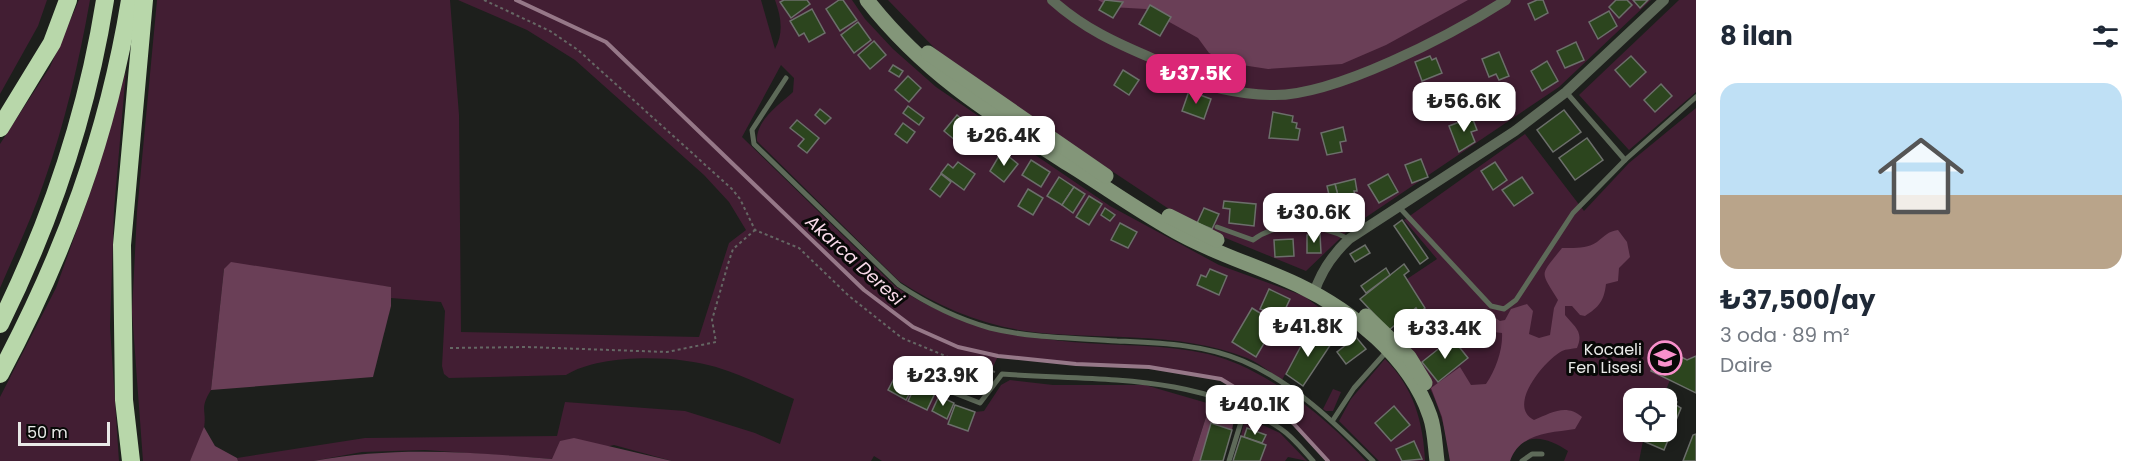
<!DOCTYPE html>
<html lang="tr">
<head>
<meta charset="utf-8">
<style>
  body { margin:0; font-family:Poppins,sans-serif; background:#f2f2f3; color:#1f2937; height:100vh; display:flex; flex-direction:column; font-size:22px; white-space:nowrap }
  * { box-sizing:border-box; margin:0 }
  p { font-size:20px; color:#747a83 }
  .icon { flex:none; width:33px; height:33px; fill:none; stroke:currentColor; stroke-width:2; stroke-linecap:round; stroke-linejoin:round }
  .map { position:relative; flex:1; overflow:hidden }
  .drawer { display:flex; flex-direction:column; background:#fff; width:450px }
  .drawer>* { flex:none }
  .controls { position:absolute; left:1623px; top:388px; display:grid; gap:12px }
  .controls a { display:grid; place-items:center; width:54px; height:54px; border-radius:12px; background:#fff; box-shadow:0 3px 9px #0003; font-size:30px }
  .scale { position:absolute; left:18px; bottom:15px; width:92px; box-sizing:border-box; padding-left:6px; border:3px solid #e9eae8; border-top:0; font-size:16px; line-height:21px; white-space:nowrap; color:#e9eae8; -webkit-text-stroke:4px #080907; paint-order:stroke }
  .price { position:absolute; translate:-50% -51px; padding:0 14px; border-radius:12px; background:#fff; color:#222; font-size:20px; line-height:39px; filter:drop-shadow(0 2px 3px #0008) }
  .price::after { content:''; position:absolute; left:50%; top:36px; width:18px; height:14px; margin-left:-9px; background:inherit; clip-path:polygon(0 0,100% 0,50% 100%) }
  .price.on { background:#db2777; color:#fff }
  ul { padding:0; list-style:none }
  li { display:grid; align-content:center; gap:12px; height:318px; padding:0 24px }
  li+li { border-top:2px solid #e0e1e3 }
  li span { display:grid; place-items:center; height:186px; border-radius:18px; color:#555 }
  li>.icon { margin-inline-start:auto }
  span .icon { width:108px; height:108px; fill:#fffc; stroke-width:1 }
  li b { font-size:26px }
  h2 { display:flex; justify-content:space-between; align-items:center; height:72px; padding:0 24px; font-size:26px }
  main { display:flex; flex:1; min-height:0 }
  .map>svg:first-child { display:block }
</style>
</head>
<body>
<main>
<div class="map">
<svg width="1696" height="461" viewBox="0 0 1696 461">
  <rect width="100%" height="100%" fill="#1d1f1c"/>
  <!-- green -->
  <g fill="#421e33">
    <path d="M0 0H47L38 26 0 94Z"/>
    <path d="M79 0H90C79 62 65 123 44 182 32 218 15 253 0 288V144L50 67Z"/>
    <path d="M157 0H450L459 115 461 332 699 337 729 243 746 230 729 202 704 175 575 60 527 30 458 0H761L775 49C784 32 781 17 775 0H852L865 19 893 49 936 87 1110 206 1219 265 1304 296 1321 309 1282 380C1271 373 1259 363 1247 358 1177 330 1099 341 1025 331 980 324 937 306 899 281L757 141C756 120 779 105 793 92L794 78 781 65 742 137 895 286C949 322 1008 336 1072 342 1117 346 1164 344 1208 354 1266 368 1327 418 1366 461H1328L1293 423 1221 379 1149 367 1076 364 998 356 983 389 969 395 901 367 898 371 954 403 948 424 968 431 975 412 984 411 1001 385 1010 380 1053 385H1145L1207 403 1206 417 1192 461H882L874 456 871 461H672L614 445 553 459 425 450 362 452 313 461H238L237 458 365 438 557 436 565 402 685 411 755 433 780 444 794 399C768 388 742 375 716 367 678 355 600 353 566 375L449 378 444 374 442 366 445 311 441 302 391 298V287L224 269 211 390C199 409 207 410 204 428 201 440 195 451 190 461H143L132 312 137 212Z"/>
    <path d="M888 0H1651L1559 87 1353 226 1306 271 1206 230 1178 215 949 63Z"/>
    <path d="M1679 0H1696V92L1629 150 1579 95Z"/>
    <path d="M126 71 114 210 110 327 119 461H0V397L56 288 93 185Z"/>
    <path d="M1696 108V356L1687 360 1662 348 1651 371 1670 380 1663 397 1649 395 1634 399 1633 418 1627 434 1643 441 1639 461H1564L1568 451C1546 436 1521 430 1510 461H1450C1446 413 1425 372 1397 334L1427 311 1407 279 1437 259 1404 220 1525 134 1584 211 1629 163Z"/>
    <path d="M1385 359C1414 388 1423 422 1425 461H1379L1339 421 1351 399Z"/>
    <path d="M1333 389 1341 392 1333 411H1326L1323 409Z"/>
    <path d="M1245 417 1280 433 1307 461 1288 457 1285 461H1260L1266 445 1262 443 1265 435 1247 428 1244 437 1241 436Z"/>
  </g>
  <!-- forest -->
  <g fill="#6a3f57">
    <path d="M1098 0H1468L1386 45 1342 64 1268 69 1229 63 1209 53 1198 38 1146 9 1111 7Z"/>
    <path d="M1618 230 1627 242 1630 257 1619 268 1618 281 1606 284C1604 301 1599 307 1585 316L1580 315 1572 306H1565V315C1575 327 1584 332 1577 348 1572 349 1566 349 1562 351 1545 360 1506 406 1534 420 1551 413 1566 403 1582 417L1575 429C1549 433 1520 433 1510 461H1450L1442 417 1431 388 1460 367 1471 385 1486 384C1496 370 1503 349 1502 333L1468 329 1464 326 1491 315 1500 321 1505 320 1511 309 1527 304 1533 311 1529 334 1539 338 1550 335 1554 308 1558 300C1540 270 1539 277 1562 248 1574 248 1587 249 1597 242 1606 235 1607 232 1618 230Z"/>
    <path d="M231 262 391 287V306L373 377 211 390 224 269Z"/>
    <path d="M1207 403 1235 415 1232 430 1211 424 1200 461H1192L1206 417Z"/>
    <path d="M204 427 215 446 237 458 238 461H190Z"/>
    <path d="M574 438 672 461H313C395 446 470 452 552 459L560 441Z"/>
  </g>
  <g fill="none" stroke-linecap="round" stroke-linejoin="round">
    <!-- stream -->
    <path stroke="#967888" stroke-width="4" d="M516 0 606 42 864 290 913 327 958 347 998 356 1076 364 1149 367 1221 379 1293 423 1328 461"/>
  </g>
  <!-- building -->
  <g fill="#2c451e" stroke="#6c6f6b" stroke-width="1.5">
    <path d="M784 0H807L810 4 791 18 780 2Z"/>
    <path d="M839 0H843L857 20 840 31 826 9Z"/>
    <path d="M1105 0 1123 2 1113 18 1099 10Z"/>
    <path d="M1537 0H1543L1548 13 1535 20 1528 4Z"/>
    <path d="M1616 0H1627L1632 5 1619 18 1609 7Z"/>
    <path d="M1633 0H1648L1640 8Z"/>
    <path d="M1150 5 1171 17 1160 36 1139 24Z"/>
    <path d="M812 9 825 33 809 42 804 33 799 36 790 21Z"/>
    <path d="M1609 11 1617 26 1598 39 1589 22Z"/>
    <path d="M858 22 871 40 854 53 841 35Z"/>
    <path d="M874 41 886 55 870 69 858 55Z"/>
    <path d="M1576 42 1584 60 1565 68 1557 51Z"/>
    <path d="M1499 52 1509 76 1499 80 1496 74 1489 77 1482 59Z"/>
    <path d="M1430 56 1432 60 1436 58 1442 73 1422 81 1415 62Z"/>
    <path d="M1631 56 1646 72 1630 87 1615 70Z"/>
    <path d="M1547 61 1558 81 1542 91 1531 71Z"/>
    <path d="M893 65 903 71 899 77 889 71Z"/>
    <path d="M1123 70 1139 80 1129 95 1114 85Z"/>
    <path d="M908 76 921 88 909 102 895 90Z"/>
    <path d="M1661 84 1672 96 1655 112 1644 100Z"/>
    <path d="M1189 91 1211 99 1204 119 1182 111Z"/>
    <path d="M908 106 924 118 919 125 903 113Z"/>
    <path d="M820 109 831 118 825 124 815 115Z"/>
    <path d="M1564 110 1581 132 1553 152 1537 130Z"/>
    <path d="M1273 112 1293 116 1292 122 1297 123 1296 128 1300 129 1298 140 1269 138Z"/>
    <path d="M957 115 975 130 962 146 944 131Z"/>
    <path d="M1472 117 1477 130 1471 132 1475 142 1459 152 1449 126Z"/>
    <path d="M797 120 819 138 807 153 798 146 804 139 790 128Z"/>
    <path d="M903 123 915 132 907 143 895 134Z"/>
    <path d="M1343 127 1346 141 1340 142 1342 152 1327 155 1321 133Z"/>
    <path d="M1587 138 1603 160 1575 180 1559 158Z"/>
    <path d="M1002 151 1018 164 1004 182 990 171Z"/>
    <path d="M1421 159 1428 177 1412 183 1405 165Z"/>
    <path d="M1031 160 1050 172 1041 187 1022 175Z"/>
    <path d="M958 162 975 174 964 190 941 173 948 164 953 168Z"/>
    <path d="M1495 162 1507 180 1493 190 1481 171Z"/>
    <path d="M941 174 951 182 940 197 930 189Z"/>
    <path d="M1388 174 1398 192 1379 203 1368 185Z"/>
    <path d="M1059 177 1074 187 1062 205 1047 196Z"/>
    <path d="M1522 177 1533 193 1514 206 1502 190Z"/>
    <path d="M1355 179 1357 191H1354L1355 196 1339 200 1335 184Z"/>
    <path d="M1335 184 1340 203 1331 204 1327 186Z"/>
    <path d="M1074 187 1085 194 1073 213 1062 205Z"/>
    <path d="M1028 189 1043 198 1033 215 1018 206Z"/>
    <path d="M1089 196 1102 204 1089 225 1076 217Z"/>
    <path d="M1307 200 1327 201 1326 218 1306 217Z"/>
    <path d="M1224 201 1256 204 1254 226 1229 223 1230 209 1223 208Z"/>
    <path d="M1105 208 1115 215 1110 221 1101 215Z"/>
    <path d="M1204 208 1219 214 1212 229 1197 223Z"/>
    <path d="M1269 213 1279 214 1278 224 1268 223Z"/>
    <path d="M1402 220 1428 258 1420 264 1394 226Z"/>
    <path d="M1120 223 1137 232 1128 248 1111 240Z"/>
    <path d="M1320 234 1321 253H1307V235Z"/>
    <path d="M1293 239 1294 256 1275 257 1274 240Z"/>
    <path d="M1365 245 1370 253 1355 262 1350 254Z"/>
    <path d="M1404 264 1409 271 1404 275 1425 308 1419 313 1416 308 1389 330 1360 299Z"/>
    <path d="M1386 268 1390 275 1366 293 1361 286Z"/>
    <path d="M1210 269 1227 276 1219 295 1197 285 1201 275 1206 277Z"/>
    <path d="M1269 289 1290 299 1282 316 1260 309Z"/>
    <path d="M1252 308 1276 323 1256 357 1232 342Z"/>
    <path d="M1295 310 1310 318 1301 332 1287 323Z"/>
    <path d="M1309 331 1322 340 1326 336 1333 341 1303 386 1286 374Z"/>
    <path d="M1356 337 1366 349 1346 364 1337 352Z"/>
    <path d="M1452 338 1468 358 1438 382 1422 362Z"/>
    <path d="M1663 348 1687 360 1696 356V393L1651 371Z"/>
    <path d="M898 371 916 381 906 400 888 390Z"/>
    <path d="M917 382 936 391 927 410 908 401Z"/>
    <path d="M1651 391 1677 402 1676 405 1681 408 1664 450 1627 434 1634 418V432H1666V399H1641L1643 393 1649 395Z"/>
    <path d="M939 396 954 403 947 419 932 411Z"/>
    <path d="M955 405 975 412 968 431 948 424Z"/>
    <path d="M1394 406 1410 425 1391 441 1375 423Z"/>
    <path d="M1211 423 1232 430 1223 461H1200Z"/>
    <path d="M1247 428 1266 435 1262 443 1244 437Z"/>
    <path d="M1696 434V461H1683L1693 435Z"/>
    <path d="M1241 436 1266 445 1260 461H1233Z"/>
    <path d="M1414 441 1422 459 1402 461 1396 449Z"/>
  </g>
  <g fill="none" stroke-linecap="round" stroke-linejoin="round">
    <!-- path -->
    <g stroke="#656764" stroke-width="2" stroke-dasharray="3 3" stroke-linecap="butt">
      <path d="M484 0 550 31 578 50 732 189 740 199 755 230 799 248 849 296 902 338 948 357 995 372"/>
      <path d="M450 348 527 347 667 352 716 342 712 320 728 264 733 249 755 230"/>
    </g>
    <!-- service -->
    <g stroke="#5e6a59" stroke-width="5">
      <path d="M786 78 752 130 754 144 899 285C926 303 958 319 990 328 1030 338 1075 338 1117 341 1159 343 1203 344 1243 361 1294 383 1334 422 1373 461"/>
      <path d="M1566 92 1625 160 1696 97"/>
      <path d="M1399 207 1491 306 1504 309 1516 300 1573 213 1625 160"/>
      <path d="M1217 227 1253 240C1279 220 1321 224 1349 239"/>
      <path d="M916 378 980 403 1002 374C1096 381 1199 372 1281 429 1293 437 1303 450 1313 461"/>
      <path d="M1333 420 1354 388 1387 351"/>
      <path d="M1229 461 1245 409"/>
      <path d="M1522 461 1532 454H1542"/>
    </g>
    <!-- minor -->
    <g stroke="#5e6a59" stroke-width="10">
      <path d="M1052 0C1083 28 1116 43 1154 59 1162 63 1169 70 1177 74 1204 87 1240 94 1270 95 1332 98 1453 34 1506 0"/>
      <path d="M1314 293C1321 271 1332 255 1349 239L1515 131 1566 92 1664 0"/>
    </g>
    <!-- secondary -->
    <g stroke="#839679" stroke-width="15">
      <path d="M867 0C925 74 992 115 1070 165 1107 188 1143 214 1182 235 1219 255 1260 267 1298 285 1352 311 1410 357 1430 416 1435 430 1435 446 1437 461"/>
      <path d="M928 53 1106 176"/>
      <path d="M1169 216 1217 240"/>
      <path d="M1366 316 1409 357 1425 383"/>
    </g>
    <!-- motorway -->
    <g stroke="#b8d7aa" stroke-width="18">
      <path d="M0 128 52 43 68 0"/>
      <path d="M0 324C51 221 87 114 105 0"/>
      <path d="M0 374C64 254 108 135 130 0"/>
      <path d="M131 461 124 400 122 245 144 0"/>
    </g>
  </g>
  <!-- icons -->
  <defs>
    <symbol id="school-ring" viewBox="-11 -11 22 22"><circle r="9.5" fill="#080907" stroke="#f890cb" stroke-width="1.5"/><path d="M0-5L7-2L0 1L-7-2ZM-4 1L0 2.5L4 1V4Q0 6-4 4Z" fill="#f890cb"/></symbol>
  </defs>
  <g fill-rule="evenodd">
    <use href="#school-ring" x="1646" y="339" width="38" height="38"/>
  </g>
  <g text-anchor="middle" dominant-baseline="central" stroke-width="6" stroke-linejoin="round" paint-order="stroke">
    <!-- poi labels -->
    <g font-size="16" fill="#e9eae8" stroke="#080907" text-anchor="end">
      <text x="1642" y="349">Kocaeli<tspan x="1642" dy="18">Fen Lisesi</tspan></text>
    </g>
    <!-- water labels -->
    <g font-size="18" font-style="italic" fill="#f8d9e8" stroke="#080907">
      <text transform="translate(855 260) rotate(42)">Akarca Deresi</text>
    </g>
  </g>
</svg>
<div class="controls">
<a><svg class="icon" aria-label="locate" viewBox="0 0 24 24"><circle cx="12" cy="12" r="6"/><path d="M12 2v4M12 18v4M2 12h4M18 12h4"/></svg></a>
</div>
<div class="scale">50 m</div>
<b class="price on" style="left:1196px;top:105px">₺37.5K</b>
<b class="price" style="left:1464px;top:133px">₺56.6K</b>
<b class="price" style="left:1004px;top:167px">₺26.4K</b>
<b class="price" style="left:1314px;top:244px">₺30.6K</b>
<b class="price" style="left:1308px;top:358px">₺41.8K</b>
<b class="price" style="left:1445px;top:360px">₺33.4K</b>
<b class="price" style="left:943px;top:407px">₺23.9K</b>
<b class="price" style="left:1255px;top:436px">₺40.1K</b>
</div>
<section class="drawer">
<h2>8 ilan<svg class="icon" aria-label="filters" viewBox="0 0 24 24"><path d="M4 7h16M4 17h16"/><circle cx="9" cy="7" r="2"/><circle cx="15" cy="17" r="2"/></svg></h2>
<ul>
<li><span style="background:linear-gradient(#bfe0f5 60%,#b9a48a 0)"><svg class="icon" aria-label="home" viewBox="0 0 24 24"><path d="M3 11l9-7 9 7M6 9v11h12V9"/></svg></span><div><b>₺37,500/ay</b><p>3 oda · 89 m²</p><p>Daire</p></div></li>
</ul>
</section>
</main>
</body>
</html>
